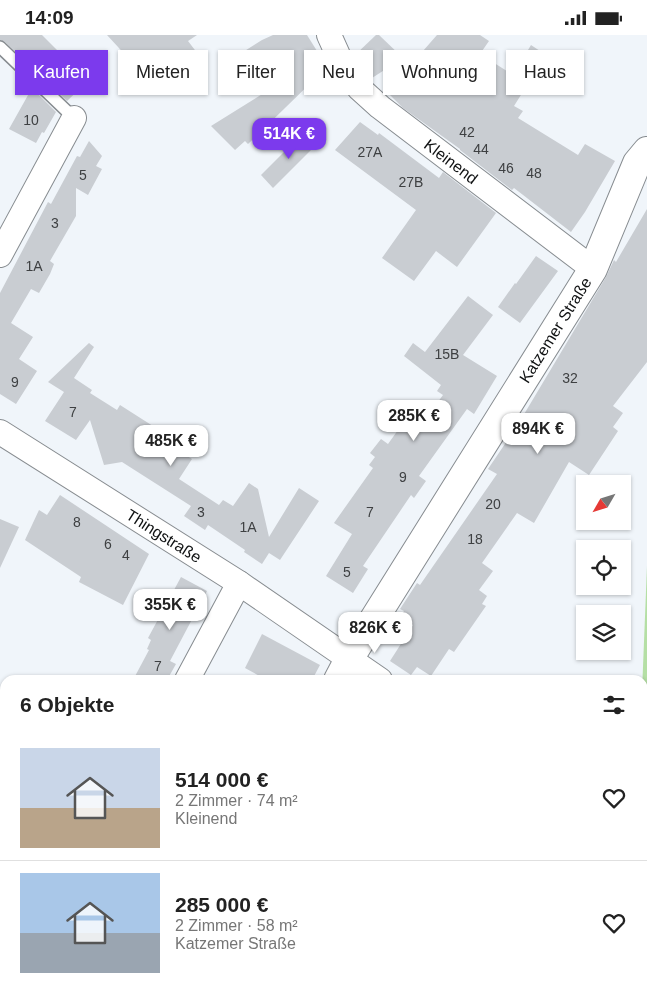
<!DOCTYPE html>
<html lang="de">
<head>
<meta charset="utf-8">
<style>
  body { margin:0; font-family:Helvetica,sans-serif; background:#f2f2f2; color:#222; height:100vh; display:flex; flex-direction:column; font-size:19px; white-space:nowrap }
  * { box-sizing:border-box; margin:0 }
  p { font-size:16px; color:#767676 }
  .icon { flex:none; width:28px; height:28px; fill:none; stroke:currentColor; stroke-width:2; stroke-linecap:round; stroke-linejoin:round }
  .map { position:relative; flex:1; overflow:hidden }
  .side { position:absolute; left:0px; top:640px; width:648px; height:320px; display:flex; flex-direction:column; background:#fff; border-radius:15px 15px 0 0; box-shadow:0 1px 4px #0004 }
  .side>* { flex:none }
  .guide { position:absolute; left:15px; top:15px; width:618px; height:45px; display:flex; gap:10px }
  .needle { width:32px; rotate:231deg }
  .tools { position:absolute; left:576px; top:440px; display:grid; gap:10px }
  .tools a { display:grid; place-items:center; width:55px; height:55px; border-radius:0px; background:#fff; box-shadow:0 1px 4px #0004; font-size:25px }
  .price { position:absolute; translate:-50% -42px; padding:0 11px; border-radius:10px; background:#fff; color:#222; font-size:16px; line-height:32px; filter:drop-shadow(0 1px 2px #0008) }
  .price::after { content:''; position:absolute; left:50%; top:30px; width:15px; height:11px; margin-left:-8px; background:inherit; clip-path:polygon(0 0,100% 0,50% 100%) }
  .price.selected { background:#7c3aed; color:#fff }
  ul { padding:0; list-style:none }
  li { display:flex; align-items:center; gap:15px; height:125px; padding:0 20px }
  li+li { border-top:1px solid #e0e0e0 }
  li span { display:grid; place-items:center; flex:none; width:140px; height:100px; border-radius:0px; color:#555 }
  li>.icon { margin-inline-start:auto }
  span .icon { width:60px; height:60px; fill:#fffc; stroke-width:1 }
  li b { font-size:21px }
  h2 { display:flex; justify-content:space-between; align-items:center; height:60px; padding:0 20px; font-size:21px }
  .tag { padding:0 18px; border-radius:0px; background:#fff; box-shadow:0 1px 4px #0004; font-size:18px; line-height:45px }
  .tag.selected { background:#7c3aed; color:#fff }
  .status { display:flex; justify-content:space-between; align-items:center; height:35px; padding:0 25px; background:#fff; direction:ltr }
  .status svg { height:14px; fill:currentColor }
  .map>svg:first-child { display:block }
</style>
</head>
<body>
<div class="status"><b>14:09</b><svg viewBox="0 0 49 12"><path d="M0 12V9h3v3zM5 12V6h3v6zM10 12V3h3v9zM15 12V0h3v12zM26 1h20v11H26zM47 4h2v5h-2z"/></svg></div>
<div class="map">
<svg width="647" height="960" viewBox="0 0 647 960">
  <defs>
    <pattern id="grass-tufts" width="24" height="20" patternUnits="userSpaceOnUse" patternTransform="scale(1.25)"><rect width="24" height="20" fill="#b5dfa5"/><path d="M3 7l-1-3M5 7V3M7 7l1-3M15 17l-1-3M17 17v-4M19 17l1-3" fill="none" stroke="#9abe8d"/></pattern>
  </defs>
  <rect width="100%" height="100%" fill="#f0f5fa"/>
  <!-- built -->
  <path fill="#e0eaf4" d="M195 955H240L248 960H192Z"/>
  <!-- grass -->
  <path fill="url(#grass-tufts)" d="M647 531V675L643 672 642 657Z"/>
  <!-- building -->
  <g fill="#c9cdd2">
    <path d="M0 0H42L88 46 67 66 5 7 0 5Z"/>
    <path d="M107 0H197L188 6 201 23 200 25 202 28 186 40 169 18 141 37Z"/>
    <path d="M273 0H307L327 32 248 109 245 106 235 115 211 91 267 56 240 19 262 5Z"/>
    <path d="M376 0H379L403 23 372 43 362 33 354 21Z"/>
    <path d="M437 0H480L489 6 480 19 513 40 531 10 546 20 514 71 523 76 518 83 578 120 585 109 615 126 585 177 571 197 514 153 512 155 460 115V114L403 73 387 57Z"/>
    <path d="M32 53 56 77 44 98 42 97 36 108 9 94Z"/>
    <path d="M360 87 378 100 379 98 439 143 443 137 496 178 457 232 436 216 414 246 382 223 416 175 335 115Z"/>
    <path d="M304 97 317 109 273 153 261 140Z"/>
    <path d="M89 106 102 121 96 131 102 134 88 160 76 153V181L50 226 54 229 50 239 39 258 31 254 11 288 33 302 19 324 37 336 16 369 0 359V258L48 167 51 169 77 121 80 122Z"/>
    <path d="M647 174V327L613 371 623 378 613 392 618 396 589 440 569 427 534 488 517 478 482 528 493 536 479 555 487 561 482 569 486 571 454 617 449 614 431 641 417 632 411 640 390 626 413 590 400 582 404 576 400 574 417 548 420 550 497 439 488 434 517 391 606 242 614 225 616 227Z"/>
    <path d="M536 221 558 236 520 288 498 272 515 248 516 249Z"/>
    <path d="M468 261 493 280 463 320 497 341 474 379 467 374 419 441 426 446 414 463 411 460 363 531 368 534 353 558 326 541 352 499 334 488 373 433 369 430 375 422 370 418 381 404 388 409 403 388 416 397 443 360 437 356 441 350 404 321 413 308 425 317Z"/>
    <path d="M89 308 94 312 74 343 92 355 90 358 117 375 120 370 167 400 163 406 192 424 179 444 219 470 223 465 233 471 249 448 258 454 269 502 299 453 319 466 280 525 269 518 262 529 244 517 245 515 208 490 205 495 184 481 191 471 122 427 104 430 90 385 76 405 45 386 64 357 48 347Z"/>
    <path d="M60 460 149 519 123 570 79 547 81 542 25 505 39 475 47 480Z"/>
    <path d="M0 484 19 492 0 533Z"/>
    <path d="M181 542 207 556 170 626 176 629 167 645H133L149 615 147 614 151 605 148 603Z"/>
    <path d="M262 599 320 630 312 645H267L245 633Z"/>
  </g>
  <g fill="none" stroke-linecap="round" stroke-linejoin="round">
    <defs>
      <path id="lane" d="M0 12 74 83"/>
      <g id="street">
        <path id="s1" d="M329 0 342 29 359 53 380 72 593 234"/>
        <path d="M0 220 74 83"/>
        <path id="s2" d="M0 397 239 548 380 645"/>
        <path d="M187 645 239 548"/>
        <path d="M642 826 647 829"/>
        <path d="M461 960 463 955"/>
      </g>
      <g id="secondary">
        <path id="s3" d="M338 645 349 624 593 234 637 128 647 116"/>
        <path d="M176 960 179 955"/>
      </g>
    </defs>
    <!-- lane casing -->
    <use href="#lane" stroke="#878c90" stroke-width="14"/>
    <!-- street casing -->
    <use href="#street" stroke="#878c90" stroke-width="26"/>
    <!-- secondary casing -->
    <use href="#secondary" stroke="#878c90" stroke-width="30"/>
    <!-- lane -->
    <use href="#lane" stroke="#fff" stroke-width="11"/>
    <!-- street -->
    <use href="#street" stroke="#fff" stroke-width="24"/>
    <!-- secondary -->
    <use href="#secondary" stroke="#fff" stroke-width="28"/>
  </g>
  <g text-anchor="middle" dominant-baseline="central" stroke-width="4.5" stroke-linejoin="round" paint-order="stroke">
    <!-- number labels -->
    <g font-size="14" fill="#3e4042">
      <text x="31" y="85">10</text>
      <text x="467" y="97">42</text>
      <text x="481" y="114">44</text>
      <text x="370" y="117">27A</text>
      <text x="506" y="133">46</text>
      <text x="534" y="138">48</text>
      <text x="83" y="140">5</text>
      <text x="411" y="147">27B</text>
      <text x="55" y="188">3</text>
      <text x="34" y="231">1A</text>
      <text x="447" y="319">15B</text>
      <text x="570" y="343">32</text>
      <text x="15" y="347">9</text>
      <text x="73" y="377">7</text>
      <text x="403" y="442">9</text>
      <text x="493" y="469">20</text>
      <text x="201" y="477">3</text>
      <text x="370" y="477">7</text>
      <text x="77" y="487">8</text>
      <text x="248" y="492">1A</text>
      <text x="475" y="504">18</text>
      <text x="108" y="509">6</text>
      <text x="126" y="520">4</text>
      <text x="347" y="537">5</text>
      <text x="158" y="631">7</text>
    </g>
    <!-- street labels -->
    <g font-size="16" fill="#0f1112" stroke="#f0f5fa">
      <text stroke="none"><textPath href="#s1" startOffset="179">Kleinend</textPath></text>
      <text stroke="none"><textPath href="#s3" startOffset="412">Katzemer Straße</textPath></text>
      <text stroke="none"><textPath href="#s2" startOffset="194">Thingstraße</textPath></text>
    </g>
  </g>
</svg>
<div class="tools">
<a><svg class="needle" viewBox="-14 -14 28 28"><path d="M0-13l5 13h-10z" fill="#e53935"/><path d="M0 13l5-13h-10z" fill="#767676"/></svg></a>
<a><svg class="icon" aria-label="locate" viewBox="0 0 24 24"><circle cx="12" cy="12" r="6"/><path d="M12 2v4M12 18v4M2 12h4M18 12h4"/></svg></a>
<a><svg class="icon" aria-label="layers" viewBox="0 0 24 24"><path d="M12 4l9 5-9 5-9-5zM3 14l9 5 9-5"/></svg></a>
</div>
<b class="price selected" style="left:289px;top:125px">514K €</b>
<b class="price" style="left:414px;top:407px">285K €</b>
<b class="price" style="left:538px;top:420px">894K €</b>
<b class="price" style="left:171px;top:432px">485K €</b>
<b class="price" style="left:170px;top:596px">355K €</b>
<b class="price" style="left:375px;top:619px">826K €</b>
<div class="guide">
<a class="tag selected">Kaufen</a>
<a class="tag">Mieten</a>
<a class="tag">Filter</a>
<a class="tag">Neu</a>
<a class="tag">Wohnung</a>
<a class="tag">Haus</a>
</div>
<section class="side">
<h2>6 Objekte<svg class="icon" aria-label="filters" viewBox="0 0 24 24"><path d="M4 7h16M4 17h16"/><circle cx="9" cy="7" r="2"/><circle cx="15" cy="17" r="2"/></svg></h2>
<ul>
<li><span style="background:linear-gradient(#c9d6e8 60%,#b9a48a 0)"><svg class="icon" aria-label="home" viewBox="0 0 24 24"><path d="M3 11l9-7 9 7M6 9v11h12V9"/></svg></span><div><b>514 000 €</b><p>2 Zimmer · 74 m²</p><p>Kleinend</p></div><svg class="icon" aria-label="heart" viewBox="0 0 24 24"><path d="M12 20l-8-8c-3-5 5-10 8-4 3-6 11-1 8 4z"/></svg></li>
<li><span style="background:linear-gradient(#a9c7e8 60%,#9aa5b1 0)"><svg class="icon" aria-label="home" viewBox="0 0 24 24"><path d="M3 11l9-7 9 7M6 9v11h12V9"/></svg></span><div><b>285 000 €</b><p>2 Zimmer · 58 m²</p><p>Katzemer Straße</p></div><svg class="icon" aria-label="heart" viewBox="0 0 24 24"><path d="M12 20l-8-8c-3-5 5-10 8-4 3-6 11-1 8 4z"/></svg></li>
</ul>
</section>
</div>
</body>
</html>
